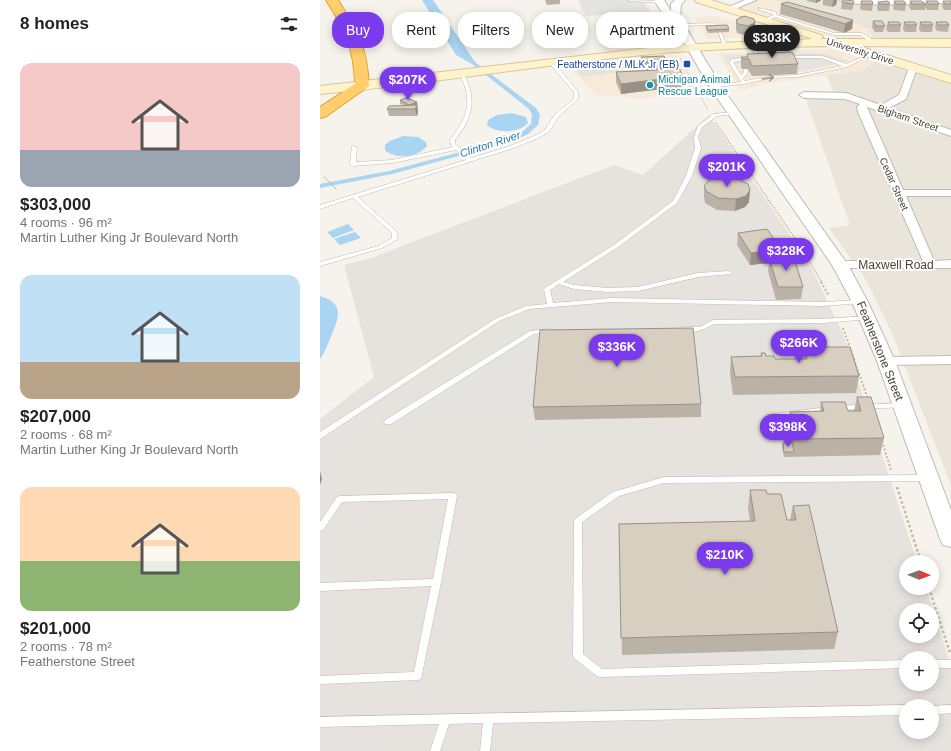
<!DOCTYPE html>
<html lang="en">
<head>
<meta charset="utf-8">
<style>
  body { margin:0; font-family:Arial,sans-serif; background:#f6f6f6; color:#222; height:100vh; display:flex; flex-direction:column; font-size:15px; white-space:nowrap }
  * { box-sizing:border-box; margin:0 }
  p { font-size:13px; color:#767676 }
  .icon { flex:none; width:22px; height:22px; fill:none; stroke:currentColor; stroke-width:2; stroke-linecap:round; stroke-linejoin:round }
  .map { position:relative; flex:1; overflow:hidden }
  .sheet { display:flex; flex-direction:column; background:#fff; width:320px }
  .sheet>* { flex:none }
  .top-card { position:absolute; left:12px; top:12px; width:380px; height:36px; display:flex; gap:8px }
  .needle { width:26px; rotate:91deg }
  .buttons { position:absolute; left:579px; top:555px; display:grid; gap:8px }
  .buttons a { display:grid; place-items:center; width:40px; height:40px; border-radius:50%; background:#fff; box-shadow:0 2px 10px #0003; font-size:20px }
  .price { position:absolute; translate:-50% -34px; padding:0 9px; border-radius:14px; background:#7c3aed; color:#fff; font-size:13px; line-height:26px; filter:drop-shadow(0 1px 2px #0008) }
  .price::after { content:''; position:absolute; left:50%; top:24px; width:12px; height:9px; margin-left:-6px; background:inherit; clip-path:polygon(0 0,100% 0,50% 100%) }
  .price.current { background:#222; color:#fff }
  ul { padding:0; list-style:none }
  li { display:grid; align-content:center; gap:8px; height:212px; padding:0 20px }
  li span { display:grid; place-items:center; height:124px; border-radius:12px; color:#555 }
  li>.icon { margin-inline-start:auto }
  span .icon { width:72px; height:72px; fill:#fffc; stroke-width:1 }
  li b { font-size:17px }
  h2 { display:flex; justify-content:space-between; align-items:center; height:48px; padding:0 20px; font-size:17px }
  .chip { padding:0 14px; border-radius:16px; background:#fff; box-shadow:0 2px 10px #0003; font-size:14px; line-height:36px }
  .chip.current { background:#7c3aed; color:#fff }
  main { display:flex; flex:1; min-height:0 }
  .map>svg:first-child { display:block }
</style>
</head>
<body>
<main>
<section class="sheet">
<h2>8 homes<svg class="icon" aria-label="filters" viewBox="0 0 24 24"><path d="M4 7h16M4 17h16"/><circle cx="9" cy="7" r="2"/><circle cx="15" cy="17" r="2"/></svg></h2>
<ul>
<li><span style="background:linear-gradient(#f6c9c9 70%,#9aa5b1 0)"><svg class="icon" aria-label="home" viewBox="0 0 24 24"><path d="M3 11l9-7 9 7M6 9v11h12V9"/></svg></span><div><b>$303,000</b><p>4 rooms · 96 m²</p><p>Martin Luther King Jr Boulevard North</p></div></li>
<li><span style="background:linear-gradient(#bfe0f5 70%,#b9a48a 0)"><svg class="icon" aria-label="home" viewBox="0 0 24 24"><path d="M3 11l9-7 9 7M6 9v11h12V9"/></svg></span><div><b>$207,000</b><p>2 rooms · 68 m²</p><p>Martin Luther King Jr Boulevard North</p></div></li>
<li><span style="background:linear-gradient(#ffd9b3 60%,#8fb573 0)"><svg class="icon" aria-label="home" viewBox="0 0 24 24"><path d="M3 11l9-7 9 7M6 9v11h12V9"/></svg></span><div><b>$201,000</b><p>2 rooms · 78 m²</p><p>Featherstone Street</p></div></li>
</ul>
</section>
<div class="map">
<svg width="631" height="751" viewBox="0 0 631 751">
  <rect width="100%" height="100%" fill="#f6f3ec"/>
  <!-- residential -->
  <g fill="#eae5da">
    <path d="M452 0H631V39H554L515 19Z"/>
    <path d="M555 62 631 84V485L572 333 546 280 509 228 530 225 485 97 515 96 507 75 539 71Z"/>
  </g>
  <!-- commercial -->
  <g fill="#f7ead8">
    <path d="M438 0H452L515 19H525L549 29 554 39 513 38 420 8Z"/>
    <path d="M395 16 438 30 441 36 387 39 374 17Z"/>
    <path d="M345 20 358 44 286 51 273 25Z"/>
    <path d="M512 49 555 62 539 71 450 83 420 90 397 53Z"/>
    <path d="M357 56 378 94 312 99 303 96 276 95 258 77 252 68Z"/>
  </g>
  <!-- industrial -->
  <path fill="#e6e2dd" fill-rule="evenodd" d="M389 115 490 265 523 334 597 562H586V588H606L631 666V751H0V419L54 377 24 265 51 258 294 165 323 175ZM586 610H612V636H586ZM586 658H612V684H586ZM586 706H612V732H586Z"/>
  <!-- parking -->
  <g fill="#e5e3e0">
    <path d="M258 0H323L331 12 266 16Z"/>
    <path d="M446 53H502L529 61 478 72 472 62 408 64 405 59V55Z"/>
    <path d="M294 64 300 72 262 77 255 69Z"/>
    <path d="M439 221 448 235 372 244 364 230Z"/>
    <path d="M505 315 523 361 476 367 405 368 406 384 381 398 375 337 217 340 206 420 60 421 205 320Z"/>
  </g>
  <!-- water -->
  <g fill="#a9d4f2">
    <path d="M102 0H113L155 62 216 108 220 115 218 125 208 134 194 141 72 174 0 188V184L69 171 189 139 202 132 211 124 212 115 209 109 152 64 136 55Z"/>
    <path d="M191 113 206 117 208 123C199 133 177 134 167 125L168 120 177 115Z"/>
    <path d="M83 136 98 137 106 142 107 146C98 157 75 160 65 150V145L70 141Z"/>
    <path d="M28 224 34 230 13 238 7 232Z"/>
    <path d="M35 232 41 238 20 245 14 239Z"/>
    <path d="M0 296C25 303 19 318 11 336 8 344 5 352 0 359Z"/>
  </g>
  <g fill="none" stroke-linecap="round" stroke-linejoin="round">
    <defs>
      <g id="service">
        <path d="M308 0 341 1 343 2 341 3 310 1Z"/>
        <path d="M439 8 456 12 457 15 514 33H542L558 43 555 44 540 35H514L455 17 445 22H443V20L453 15V14L439 10Z"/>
        <path d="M359 23 361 24 394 23 399 29 396 30 393 25 360 26 358 25 329 28 335 37 333 41 299 45 290 43 286 36 287 30 297 28ZM326 28 331 37 330 39 299 43 293 41 290 36V32Z"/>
        <path d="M398 31 401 32 407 45 406 46 403 45Z"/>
        <path d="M431 43H433L440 57H444V59H438L430 44Z"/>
        <path d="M551 53 554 54 527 67 477 77 451 78 424 84 395 87 393 86 395 85 421 82 409 62 413 59 431 57 433 58 413 62 421 75 424 72 423 68 427 69 428 72 423 79 425 81 451 76 477 75 522 66 502 58H465L464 57 466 56H502L527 64Z"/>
        <path d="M230 62H234L258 92V99L239 116 229 132 218 138 194 148 38 197 77 232 78 239 62 248 0 266V262L58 246 72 238V233L33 198 0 209V205L146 160 136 150 72 163 33 166 30 164 32 146 37 147 36 162 72 160 133 147 131 145 130 140C148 116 153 103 140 74L142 73 144 74C157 101 153 117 135 140V144L151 158 190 146 214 136 225 130 235 114 254 99V92L230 64Z"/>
        <path d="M414 112H416V114L397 116 382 127 378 137 381 148 372 176 357 203 298 247 243 282 254 285 287 288 318 287 378 273 409 271 411 272 412 273 411 274 378 277 318 291 287 292 254 289 239 284 230 290 233 303 292 298 503 302 540 300 543 302 542 303 503 306 292 302 209 309 179 321 0 439V432L175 319 206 306 227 304 224 289 225 288 294 245 353 201 366 176 375 148 374 137 378 126 394 114Z"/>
        <path d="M548 316 550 317 551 318 550 319 502 323 394 324C385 329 371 336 362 329L365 327H380L393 320 502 319Z"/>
        <path d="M228 329 230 330 231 331 230 332 214 334 71 424H65L64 422 65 420 210 331Z"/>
        <path d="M582 403 586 405 585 407 518 410 514 408 518 406Z"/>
        <path d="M508 407H511L512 409 511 411 447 419 443 417 447 415Z"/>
        <path d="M606 475 609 476 610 478 609 480 606 481 344 483 299 496 262 522 263 654 282 669 586 660V668L280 677 277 676 255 659 253 656 254 521 255 519 293 492 344 477Z"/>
        <path d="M133 493 136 494 137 496 121 582 101 679 98 680 0 684V676L94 672 111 586 0 591V583L113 579 128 499 22 502 3 530 0 531V522L17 497 20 496Z"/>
        <rect x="612" y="660" width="19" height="8"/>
        <path d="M586 705 587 706H586V715L173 723 170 751H160L163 723 129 724 120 751H110L119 724 0 727V717Z"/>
        <path d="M631 705V713L612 715V706H611Z"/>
      </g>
      <g id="minor">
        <path d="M425 0H436L411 11 404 9Z"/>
        <path d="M520 0H631V3C613 3 530 8 520 0Z"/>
        <path d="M593 65 597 68 586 99 569 108 631 130V136L547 107 583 190H631V196H586L614 261 631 260V268H516L514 265 516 262 520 261H603L538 112 537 107 540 104 525 99 484 98 479 95 484 92 526 93 561 105 579 95 589 68Z"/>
        <path d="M631 356V364L566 365 561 364 559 361 561 358 566 357Z"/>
      </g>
      <path id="tertiary" d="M334 0H344L351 11V4L355 0H365L361 5 360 18 401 86 528 265 548 302 575 361 631 510V547L623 545 620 539 557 361 532 302 512 265 389 86 351 20 343 14Z"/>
      <path id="secondary" d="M375 0H391L501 35 503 37 501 39H631V47L538 46 631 75V83L530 52 528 49 530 46C472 46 413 48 355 52 236 62 119 83 0 94V86L354 45 493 39 376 2Z"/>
      <path id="motorway" d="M6 0H18C38 32 47 47 49 86L5 117 0 118V107L35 84C34 48 25 30 6 0Z"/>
    </defs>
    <!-- service casing -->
    <use href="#service" stroke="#c2bbae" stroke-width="1"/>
    <!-- minor casing -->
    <use href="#minor" stroke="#c2bbae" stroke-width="2"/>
    <!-- tertiary casing -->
    <use href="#tertiary" stroke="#c2bbae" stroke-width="2"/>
    <!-- secondary casing -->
    <use href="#secondary" stroke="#d6c79b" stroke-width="2"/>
    <!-- motorway casing -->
    <use href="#motorway" stroke="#e0a43c" stroke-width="2"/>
    <!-- path-far3 -->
    <path stroke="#c4b79f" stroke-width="1" stroke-dasharray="1 1" stroke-linecap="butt" d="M360 58 388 110"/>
    <!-- path-far2 -->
    <g stroke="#c4b79f" stroke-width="1.5" stroke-dasharray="1.5 1.5" stroke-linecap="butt">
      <path d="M396 123 483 250 502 283"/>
      <path d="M4 177 17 190"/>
    </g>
    <!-- path-far1 -->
    <g stroke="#c4b79f" stroke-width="2" stroke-dasharray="2 2" stroke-linecap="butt">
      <path d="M501 282 509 296"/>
      <path d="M523 328 548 399"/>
      <path d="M562 441 571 470"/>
    </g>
    <!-- path -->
    <g stroke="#c4b79f" stroke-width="2.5" stroke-dasharray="2.5 2.5" stroke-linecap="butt">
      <path d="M577 487 601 562"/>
      <path d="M609 588 630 653"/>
    </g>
    <!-- service -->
    <use href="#service" fill="#fff" fill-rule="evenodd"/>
    <!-- minor -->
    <use href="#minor" fill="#fff" fill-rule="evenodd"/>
    <!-- tertiary -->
    <use href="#tertiary" fill="#fff" fill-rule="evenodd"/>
    <!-- secondary -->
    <use href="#secondary" fill="#fff3cd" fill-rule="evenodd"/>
    <!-- motorway -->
    <use href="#motorway" fill="#ffcf6e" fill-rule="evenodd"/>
  </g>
  <!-- wall -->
  <g fill="#bab2a6">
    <path d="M225 0H226V1V0H240V4L227 5Z"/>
    <path d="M487 0H501L500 1 496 3 487 1Z"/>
    <path d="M503 0H517L516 5 512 7 503 5Z"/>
    <path d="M534 1 533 7 532 10 521 9 522 2Z"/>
    <path d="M541 1 553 4 552 11 541 10 540 8Z"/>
    <path d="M574 1 586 4 585 11 574 10 573 8Z"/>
    <path d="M590 1 606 4V1L619 4 618 10H607L605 7V10H591L589 7Z"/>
    <path d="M623 1H631V10H624L622 7Z"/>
    <path d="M558 2 570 4 569 11H558L557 8Z"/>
    <path d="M461 4 533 20 532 29 524 33 460 14Z"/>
    <path d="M416 20 435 23V32L428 36 417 33 416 29Z"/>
    <path d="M553 21 565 26 563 32H555L552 27Z"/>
    <path d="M568 22 581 25 580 32H568L566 29Z"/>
    <path d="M584 22 597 25 596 32H585L583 29Z"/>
    <path d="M600 22 613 25 612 32H601L599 29Z"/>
    <path d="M616 22 629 25 628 32 617 31 615 28Z"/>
    <path d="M386 26 409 29V32L388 33 386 29Z"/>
    <path d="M298 29 328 31V37L312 39H300L298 36Z"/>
    <path d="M427 54 478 64 477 74 432 76 428 69H422L421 67V57H427Z"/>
    <path d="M321 57 346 61V66L348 69 365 80V91L343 92 342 89 301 94 296 82V72L323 70 321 67Z"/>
    <path d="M80 100 97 102 98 113 97 116H69L67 109 84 105 80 104Z"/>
    <path d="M384 186 430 190 429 202 425 207 415 211 397 210 385 203 384 197Z"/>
    <path d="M418 233 461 249 460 258 483 287 481 299 456 300 448 271 449 263 430 265 417 245Z"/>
    <path d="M485 347 539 376 536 393 413 395 410 374 411 357 441 356V353L446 356 455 359H483Z"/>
    <path d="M537 397 564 438 560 455 464 457 462 447 463 443H470L467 429 470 412 500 411 501 402 528 411H534Z"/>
    <path d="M381 404V417L215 420 213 407Z"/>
    <path d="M430 490 447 494 467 520H470L473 506 518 632 514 649 302 655 299 524 430 521 428 508Z"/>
  </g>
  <!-- shaded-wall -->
  <g fill="#979187">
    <path d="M496 0H501L500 1 496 3Z"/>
    <path d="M514 0H517L516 5 512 7 513 1Z"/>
    <path d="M533 20 532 29 524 33 525 24Z"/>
    <path d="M435 23V32L428 36V26Z"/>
    <path d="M328 31V37L312 39V32Z"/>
    <path d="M342 79V89L301 94V84Z"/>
    <path d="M97 102 98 113 97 116 95 109 89 108V105Z"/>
    <path d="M430 190 429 202 425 207 415 211 416 199Z"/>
    <path d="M461 249 459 261 449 258V263L430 265 431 253Z"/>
    <path d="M0 471 2 479 0 485Z"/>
  </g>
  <!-- building -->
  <g fill="#d8cfc1" stroke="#979187">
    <path d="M523 0H526L534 1 533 4 522 2Z"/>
    <path d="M541 1H552L553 4H542Z"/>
    <path d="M568 1 570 4H559L558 2Z"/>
    <path d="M574 1H584L586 4H576Z"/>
    <path d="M590 1H601L606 4H592Z"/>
    <path d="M606 1H617L619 4H609Z"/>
    <path d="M623 1H631V4H625Z"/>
    <path d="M467 2 533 20 525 24 461 4Z"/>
    <path d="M424 16 434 19 435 23 428 26 418 24 416 20Z"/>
    <path d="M553 21H562L565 26H556Z"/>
    <path d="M568 22H579L581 25H569Z"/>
    <path d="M584 22H595L597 25H586Z"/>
    <path d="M600 22H611L613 25H602Z"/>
    <path d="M616 22H627L629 25H618Z"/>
    <path d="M407 25 409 29 388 30 386 26Z"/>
    <path d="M324 26 328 31 312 32 300 33 298 29Z"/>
    <path d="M470 52 473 53 478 64 432 66 429 59H422L421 57H428L427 54Z"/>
    <path d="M344 56 346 61 324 62 321 57Z"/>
    <path d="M344 62 348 69 359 68 365 80 343 82 342 79 301 84 296 72 337 70 334 63Z"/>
    <path d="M86 98 97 102 89 105 80 100Z"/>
    <path d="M97 105 95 109H67L69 106Z"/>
    <path d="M398 177 416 178 428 184 430 190 426 196 416 199 398 198 386 191 384 186 389 180Z"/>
    <path d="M447 229 461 249 431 253 418 233Z"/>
    <path d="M449 258H474L483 287H458Z"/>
    <path d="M373 328 381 404 213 407 220 330Z"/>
    <path d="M485 347H530L539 376 415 377 411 357 442 356 441 353H445L446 356H454L455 359H487Z"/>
    <path d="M537 397H551L564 438 476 439 470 412 504 411 501 402H525L528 411H541Z"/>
    <path d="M463 443H472L474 452H464Z"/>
    <path d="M430 490H446L447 494H461L467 520H476L473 506 489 505 518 632 301 638 299 524 435 521Z"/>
  </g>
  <!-- one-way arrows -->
  <defs><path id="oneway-shaft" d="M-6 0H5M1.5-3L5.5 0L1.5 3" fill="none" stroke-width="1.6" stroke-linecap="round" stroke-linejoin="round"/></defs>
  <use stroke="#9c9892" href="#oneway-shaft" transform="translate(448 78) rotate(-9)"/>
  <!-- markers -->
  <rect fill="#1a4fb4" stroke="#fff" stroke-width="1.5" x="363" y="60" width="8" height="8" rx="2"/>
  <circle fill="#0f9aa8" stroke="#fff" stroke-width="1.5" cx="330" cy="85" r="4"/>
  <g text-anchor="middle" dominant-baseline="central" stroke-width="4" stroke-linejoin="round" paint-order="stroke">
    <!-- far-street labels -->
    <g font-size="10" fill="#4b4439" stroke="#fff">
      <text transform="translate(540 51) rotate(17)">University Drive</text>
      <text transform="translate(588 118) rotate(19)">Bigham Street</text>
      <text transform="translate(574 184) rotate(66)">Cedar Street</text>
    </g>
    <!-- far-transit labels -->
    <g font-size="10" fill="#164399" stroke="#fff" text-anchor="end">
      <text x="359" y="64">Featherstone / MLK Jr (EB)</text>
    </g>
    <!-- far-culture labels -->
    <g font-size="10" fill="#0d838f" stroke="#fff" text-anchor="start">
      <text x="338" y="79">Michigan Animal<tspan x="338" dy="12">Rescue League</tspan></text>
    </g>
    <!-- far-water labels -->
    <g font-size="11" font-style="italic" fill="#2e7ab2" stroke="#fff">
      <text transform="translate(170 144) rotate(-18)">Clinton River</text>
    </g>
    <!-- street labels -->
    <g font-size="12" fill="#4b4439" stroke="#fff">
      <text x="576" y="265">Maxwell Road</text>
      <text transform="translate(560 351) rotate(68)">Featherstone Street</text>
    </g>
  </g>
</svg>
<div class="buttons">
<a><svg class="needle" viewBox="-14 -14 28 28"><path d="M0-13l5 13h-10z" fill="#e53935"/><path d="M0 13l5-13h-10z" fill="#767676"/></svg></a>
<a><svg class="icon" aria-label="locate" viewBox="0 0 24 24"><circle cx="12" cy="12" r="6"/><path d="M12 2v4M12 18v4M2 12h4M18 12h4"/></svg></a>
<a>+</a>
<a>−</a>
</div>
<b class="price current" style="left:452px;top:59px">$303K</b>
<b class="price" style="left:88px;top:101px">$207K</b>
<b class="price" style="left:407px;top:188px">$201K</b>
<b class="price" style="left:466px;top:272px">$328K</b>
<b class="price" style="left:479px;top:364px">$266K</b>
<b class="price" style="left:297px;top:368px">$336K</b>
<b class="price" style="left:468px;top:448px">$398K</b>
<b class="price" style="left:405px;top:576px">$210K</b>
<div class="top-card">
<a class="chip current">Buy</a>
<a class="chip">Rent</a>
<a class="chip">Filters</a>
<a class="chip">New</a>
<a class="chip">Apartment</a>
</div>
</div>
</main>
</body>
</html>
